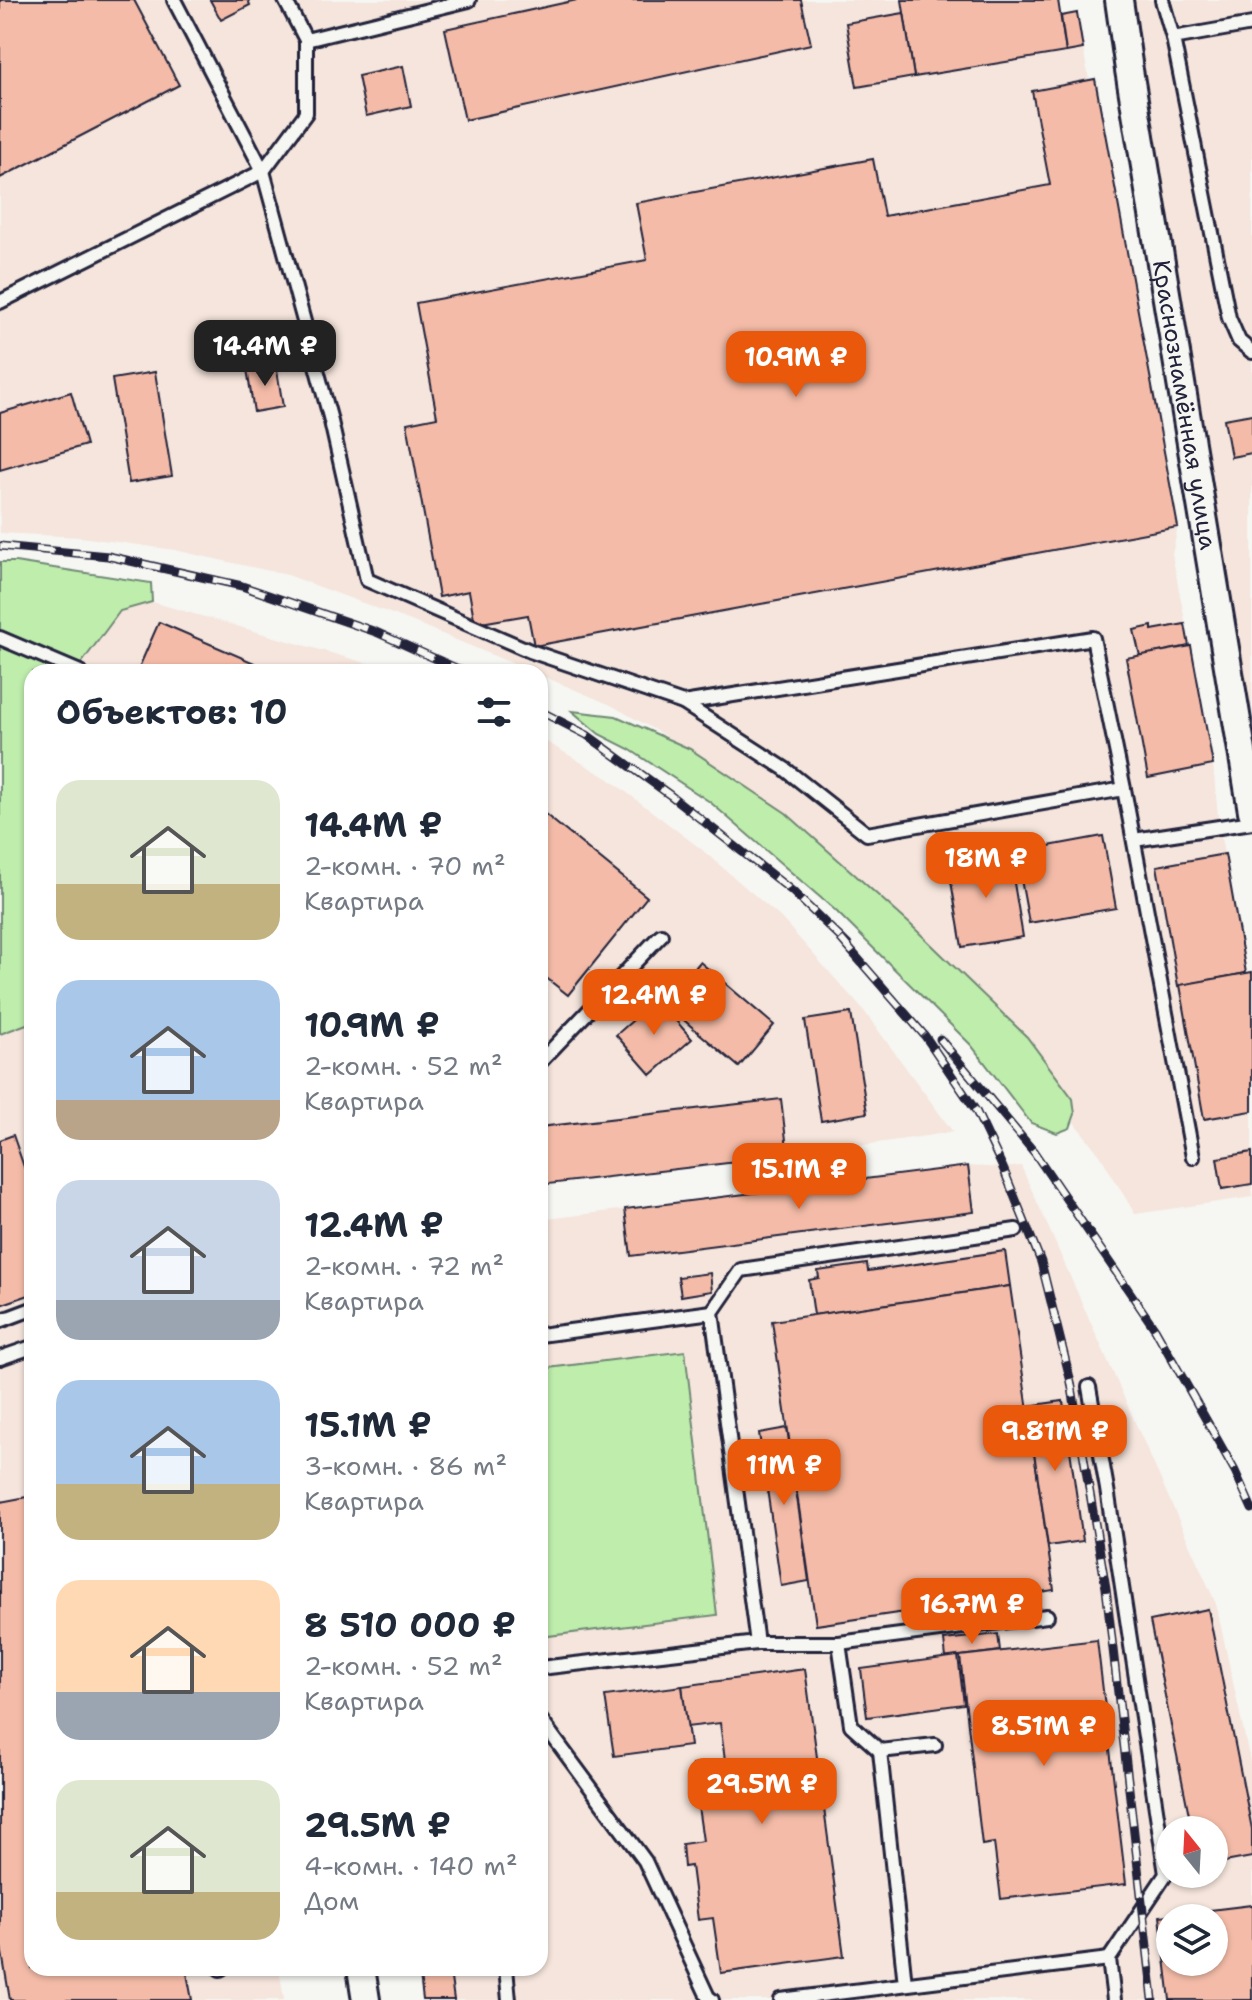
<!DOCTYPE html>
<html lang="ru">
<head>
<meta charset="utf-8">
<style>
  body { margin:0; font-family:"Shantell Sans",sans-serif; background:#f2f2f3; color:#1f2937; height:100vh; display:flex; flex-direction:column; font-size:30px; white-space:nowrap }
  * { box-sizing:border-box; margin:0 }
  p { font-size:26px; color:#747a83 }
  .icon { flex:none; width:44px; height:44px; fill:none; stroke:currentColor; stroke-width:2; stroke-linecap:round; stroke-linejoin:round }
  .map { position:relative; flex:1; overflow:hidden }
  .side { position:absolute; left:24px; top:664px; width:524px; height:1312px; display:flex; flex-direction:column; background:#fff; border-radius:24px; box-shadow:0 2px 6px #0004 }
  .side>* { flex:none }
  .needle { width:52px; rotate:342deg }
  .controls { position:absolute; left:1156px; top:1816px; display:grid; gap:16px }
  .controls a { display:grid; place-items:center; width:72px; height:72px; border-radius:50%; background:#fff; box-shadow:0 2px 6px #0004; font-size:40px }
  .price { position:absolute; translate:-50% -68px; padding:0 18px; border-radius:16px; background:#ea580c; color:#fff; font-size:26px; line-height:52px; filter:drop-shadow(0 2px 4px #0008) }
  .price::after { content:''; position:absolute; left:50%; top:48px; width:24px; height:18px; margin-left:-12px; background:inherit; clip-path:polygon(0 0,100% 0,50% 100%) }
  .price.selected { background:#222; color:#fff }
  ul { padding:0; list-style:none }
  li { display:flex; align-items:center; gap:24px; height:200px; padding:0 32px }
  li span { display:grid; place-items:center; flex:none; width:224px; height:160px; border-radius:24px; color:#555 }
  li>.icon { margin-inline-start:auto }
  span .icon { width:96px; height:96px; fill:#fffc; stroke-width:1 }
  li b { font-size:34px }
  h2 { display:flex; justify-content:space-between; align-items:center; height:96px; padding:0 32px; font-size:34px }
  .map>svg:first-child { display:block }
</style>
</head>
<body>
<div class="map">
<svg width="1252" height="2000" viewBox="0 0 1252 2000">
  <rect width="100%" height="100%" fill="#f6f6f2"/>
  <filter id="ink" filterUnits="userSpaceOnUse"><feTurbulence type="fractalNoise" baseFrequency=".0125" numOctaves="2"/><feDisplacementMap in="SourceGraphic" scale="16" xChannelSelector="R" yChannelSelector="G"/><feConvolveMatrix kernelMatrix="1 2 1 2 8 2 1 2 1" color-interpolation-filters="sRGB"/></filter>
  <g filter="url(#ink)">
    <!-- built -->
    <g fill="#f5e5dc" fill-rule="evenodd">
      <path d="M0 0H1058L1066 51 1083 49 1178 527 1172 554 1213 765 1219 827 1246 972 1252 974V1197L1135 1214 1100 1155 942 955 697 754 611 705 540 675V672H533L411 621 288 575 175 550 81 537 0 533Z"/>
      <path d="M1121 0H1252V811Z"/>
      <path d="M152 602 397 672H75L120 611Z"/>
      <path d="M540 738 609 779 701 849 781 918 864 1011 953 1132 788 1156 540 1185Z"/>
      <path d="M32 1022V1968H279L284 2000H0V1034Z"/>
      <path d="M968 1166 1003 1168 1021 1166 1216 1604 1252 1770V2000H423L419 1968H540V1220ZM1170 1830H1214V1874H1170ZM1170 1918H1214V1962H1170Z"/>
    </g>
    <!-- green -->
    <g fill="#beedac" stroke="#708874" stroke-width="2">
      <path d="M0 562H15L151 583 152 602 120 611 75 672H32V713L28 715 32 732V1022L0 1034Z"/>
      <path d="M572 711 616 716 690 749 786 813 910 924 1027 1037 1073 1099 1075 1114 1070 1128 1057 1133 1031 1123 971 1045 836 911 710 802 629 749 599 734Z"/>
      <path d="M685 1351 717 1615 540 1637V1369Z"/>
    </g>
    <!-- building -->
    <g fill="#f4bca8" stroke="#22223b" stroke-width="2" fill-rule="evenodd">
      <path d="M0 0H134L179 85 0 178Z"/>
      <path d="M210 0H248L250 5 221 20Z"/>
      <path d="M577 0H801L811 44 465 120 445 29Z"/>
      <path d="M902 0H1058L1066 52 914 77Z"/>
      <path d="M904 13 914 77 857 87 846 23Z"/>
      <path d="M1077 13 1083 49 1066 52 1061 16Z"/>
      <path d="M403 66 411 106 366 116 358 76Z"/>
      <path d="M1095 79 1178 527 534 646 528 615 475 624 469 591 439 597 407 423 437 417 416 303 647 260 636 203 873 159 884 216 1050 185 1032 91Z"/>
      <path d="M276 364 283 407 254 412 247 369Z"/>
      <path d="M155 372 172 476 129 483 112 379Z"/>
      <path d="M71 392 86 445 0 470V413Z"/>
      <path d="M1252 414V453L1231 457 1224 419Z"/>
      <path d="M159 622 275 672H137Z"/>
      <path d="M1185 624 1189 646 1140 656 1134 630 1152 626V630Z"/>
      <path d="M1191 646 1213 765 1148 778 1126 658Z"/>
      <path d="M540 810 647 897 568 995 540 973Z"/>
      <path d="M1103 836 1116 908 1029 923 1016 852Z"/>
      <path d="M1009 853 1023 937 962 947 948 863Z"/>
      <path d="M1225 854 1246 973 1178 986 1157 866Z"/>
      <path d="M700 962 774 1025 739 1067 665 1004Z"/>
      <path d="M1252 972V1111L1204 1119 1180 985Z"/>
      <path d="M657 999 692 1039 651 1075 616 1035Z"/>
      <path d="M851 1013 867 1113 821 1121 805 1020Z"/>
      <path d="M781 1099 788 1156 540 1185V1127Z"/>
      <path d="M13 1135 32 1190V1294L0 1305V1140Z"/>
      <path d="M1252 1152V1184L1222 1189 1217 1158Z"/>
      <path d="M968 1166 974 1212 631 1256 625 1209Z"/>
      <path d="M1005 1251 1010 1286 814 1315 809 1280 819 1278 818 1271 867 1264 868 1271Z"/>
      <path d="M710 1273 712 1291 681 1296 678 1277Z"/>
      <path d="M1010 1286 1054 1590 816 1625 772 1321Z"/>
      <path d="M1063 1401 1083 1541 1048 1546 1027 1406Z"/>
      <path d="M787 1428 809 1581 781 1586 759 1433Z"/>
      <path d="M32 1496V1968H186L192 2000H10L0 1941V1502Z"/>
      <path d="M1208 1609 1252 1829V1857L1214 1864V1830H1192L1150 1621Z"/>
      <path d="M998 1634 1000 1651 946 1658 944 1640Z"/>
      <path d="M1097 1640 1126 1884 1001 1899 994 1843 982 1845 960 1656Z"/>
      <path d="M958 1656 964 1704 867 1717 861 1669Z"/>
      <path d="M805 1669 844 1956 721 1973 713 1918 698 1920 691 1866 684 1867 682 1844 703 1841 692 1765 725 1760 720 1723 687 1727 682 1686Z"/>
      <path d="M682 1686 690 1746 614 1756 605 1696Z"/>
      <path d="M1252 1905V2000H1170L1160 1916ZM1170 1918H1214V1962H1170Z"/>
      <path d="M450 1971 454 2000H423L420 1975Z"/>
    </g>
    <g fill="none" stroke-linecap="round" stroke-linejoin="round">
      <defs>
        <g id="service">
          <path d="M174 0 263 171 330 417 367 580 530 651 683 703 1093 638 1124 789 1193 1157"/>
          <path d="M285 0 306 40 469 0"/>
          <path d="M1162 0 1173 38 1229 318 1239 341 1252 352"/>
          <path d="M1173 38 1252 24"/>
          <path d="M0 302 263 171 306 113V40"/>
          <path d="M0 638 80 672"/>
          <path d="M683 703 785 769 867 834 1124 789"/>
          <path d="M1134 840 1252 822"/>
          <path d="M540 1062 661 935"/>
          <path d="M0 1321 32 1309"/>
          <path d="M540 1335 712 1312"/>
          <path d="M0 1358 32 1347"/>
          <path d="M1089 1387 1107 1489 1166 1874 1109 1959 1114 2000"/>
          <path d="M757 1643H839L851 1725 880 1751"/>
          <path d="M839 1643 1047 1616"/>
          <path d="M540 1668 757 1643 712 1312 741 1270 1016 1230"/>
          <path d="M540 1719 645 1861 708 1997 712 2000"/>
          <path d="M506 1968 509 2000"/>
          <path d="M220 1969 222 1968"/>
          <path d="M905 1984 880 1751 935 1745"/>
          <path d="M781 2000 1109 1959"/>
        </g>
        <g id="minor">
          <path id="s1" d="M1119 0 1129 70 1252 811"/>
          <path d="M361 1968 366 2000"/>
        </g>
      </defs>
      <!-- service casing -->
      <use href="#service" stroke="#22223b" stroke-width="18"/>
      <!-- minor casing -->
      <use href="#minor" stroke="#22223b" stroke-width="32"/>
      <!-- service -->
      <use href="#service" stroke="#f6f6f2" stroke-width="12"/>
      <!-- minor -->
      <use href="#minor" stroke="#f6f6f2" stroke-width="26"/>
      <defs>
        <g id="rail">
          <path d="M0 546 108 556 242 586 376 632 465 672"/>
          <path d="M540 711 587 735 670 795 792 891 848 945"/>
          <path d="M841 939 925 1036 976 1111 1003 1168 1041 1262 1071 1382 1106 1588 1153 1999"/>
          <path d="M940 1039 1034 1152 1155 1329 1235 1471 1252 1509"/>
        </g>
      </defs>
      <!-- rail casing -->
      <use href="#rail" stroke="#22223b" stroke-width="9"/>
      <!-- rail -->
      <use href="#rail" stroke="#f6f6f2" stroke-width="6" stroke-dasharray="18" stroke-linecap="butt"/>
    </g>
  </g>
  <g text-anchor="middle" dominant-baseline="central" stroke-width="7" stroke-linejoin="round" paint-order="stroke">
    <!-- street labels -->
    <g font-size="24" fill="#22223b" stroke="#f6f6f2">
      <text stroke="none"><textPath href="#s1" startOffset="410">Краснознамённая улица</textPath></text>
    </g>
  </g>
</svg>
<div class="controls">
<a><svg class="needle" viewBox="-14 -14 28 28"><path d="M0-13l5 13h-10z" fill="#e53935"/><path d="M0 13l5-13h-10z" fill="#747a83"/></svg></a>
<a><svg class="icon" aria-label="layers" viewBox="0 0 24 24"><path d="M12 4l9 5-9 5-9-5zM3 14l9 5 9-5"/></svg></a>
</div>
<b class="price selected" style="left:265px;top:388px">14.4M ₽</b>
<b class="price" style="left:796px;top:399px">10.9M ₽</b>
<b class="price" style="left:986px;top:900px">18M ₽</b>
<b class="price" style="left:654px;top:1037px">12.4M ₽</b>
<b class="price" style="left:799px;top:1211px">15.1M ₽</b>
<b class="price" style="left:1055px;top:1473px">9.81M ₽</b>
<b class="price" style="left:784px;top:1507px">11M ₽</b>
<b class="price" style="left:972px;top:1646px">16.7M ₽</b>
<b class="price" style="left:1044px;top:1768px">8.51M ₽</b>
<b class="price" style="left:762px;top:1826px">29.5M ₽</b>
<section class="side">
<h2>Объектов: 10<svg class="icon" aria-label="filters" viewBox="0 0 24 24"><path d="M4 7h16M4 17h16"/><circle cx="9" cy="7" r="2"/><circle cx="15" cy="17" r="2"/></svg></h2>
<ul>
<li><span style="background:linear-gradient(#dfe7d0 65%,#c2b280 0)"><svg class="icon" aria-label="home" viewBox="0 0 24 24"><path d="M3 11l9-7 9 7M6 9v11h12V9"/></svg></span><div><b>14.4M ₽</b><p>2-комн. · 70 m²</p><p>Квартира</p></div></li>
<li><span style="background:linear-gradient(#a9c7e8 75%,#b9a48a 0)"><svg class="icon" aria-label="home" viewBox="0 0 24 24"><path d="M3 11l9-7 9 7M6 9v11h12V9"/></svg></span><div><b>10.9M ₽</b><p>2-комн. · 52 m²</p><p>Квартира</p></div></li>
<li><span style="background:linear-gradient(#c9d6e8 75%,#9aa5b1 0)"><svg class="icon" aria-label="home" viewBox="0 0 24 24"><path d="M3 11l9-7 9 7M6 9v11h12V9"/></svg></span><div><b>12.4M ₽</b><p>2-комн. · 72 m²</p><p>Квартира</p></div></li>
<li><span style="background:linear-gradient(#a9c7e8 65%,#c2b280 0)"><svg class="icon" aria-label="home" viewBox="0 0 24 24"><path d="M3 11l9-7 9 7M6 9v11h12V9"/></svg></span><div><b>15.1M ₽</b><p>3-комн. · 86 m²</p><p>Квартира</p></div></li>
<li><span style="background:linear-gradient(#ffd9b3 70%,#9aa5b1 0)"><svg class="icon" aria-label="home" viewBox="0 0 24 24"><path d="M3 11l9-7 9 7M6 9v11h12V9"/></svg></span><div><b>8 510 000 ₽</b><p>2-комн. · 52 m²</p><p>Квартира</p></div></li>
<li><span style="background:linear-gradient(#dfe7d0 70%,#c2b280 0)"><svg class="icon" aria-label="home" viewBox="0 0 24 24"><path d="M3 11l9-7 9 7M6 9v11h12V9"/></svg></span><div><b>29.5M ₽</b><p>4-комн. · 140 m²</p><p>Дом</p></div></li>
</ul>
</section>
</div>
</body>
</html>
